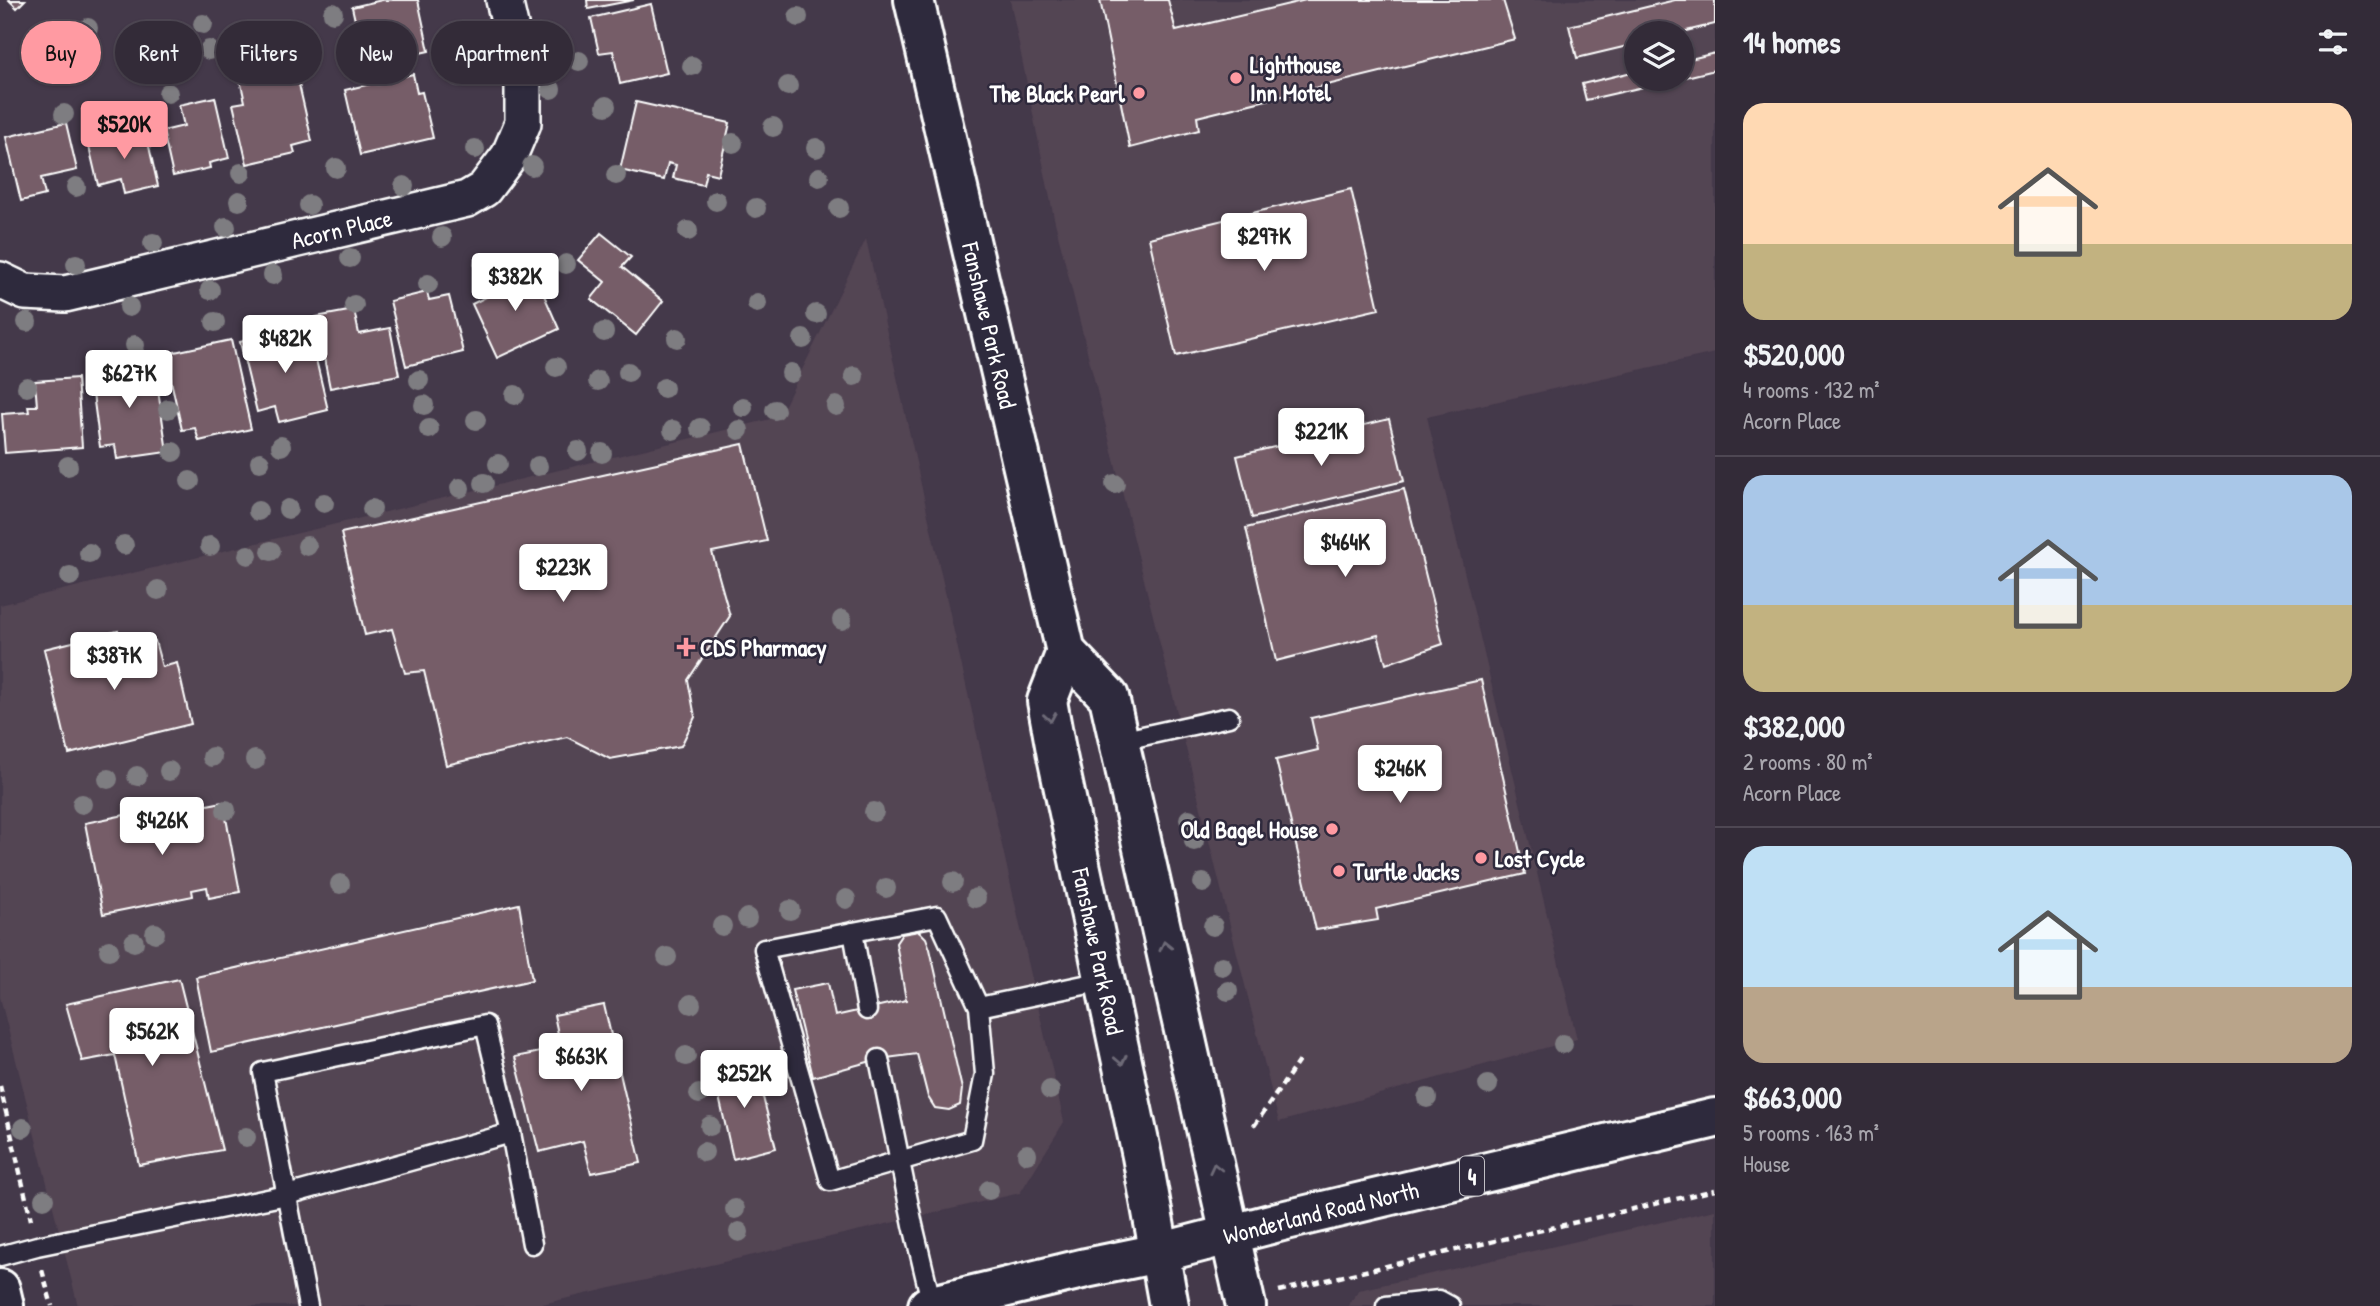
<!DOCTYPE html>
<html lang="en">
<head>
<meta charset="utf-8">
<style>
  body { margin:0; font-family:"Patrick Hand",sans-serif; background:#3e3743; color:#f1f3f6; height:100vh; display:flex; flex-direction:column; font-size:26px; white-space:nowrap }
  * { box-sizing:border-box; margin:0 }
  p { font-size:23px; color:#a9a7ae }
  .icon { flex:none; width:38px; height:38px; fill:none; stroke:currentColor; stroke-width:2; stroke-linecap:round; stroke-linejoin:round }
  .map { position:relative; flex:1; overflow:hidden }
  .sheet { display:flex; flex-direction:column; background:#332b38; width:665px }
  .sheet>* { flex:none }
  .guide { position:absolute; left:21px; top:21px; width:665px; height:63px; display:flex; gap:14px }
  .fabs { position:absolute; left:1624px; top:21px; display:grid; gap:14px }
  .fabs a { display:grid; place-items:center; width:70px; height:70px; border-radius:50%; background:#332b38; box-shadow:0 2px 5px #0004,0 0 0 2px #4e4753; font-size:35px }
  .price { position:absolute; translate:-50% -60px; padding:0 16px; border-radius:7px; background:#fff; color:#222; font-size:23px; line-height:46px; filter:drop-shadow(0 2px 4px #0008) }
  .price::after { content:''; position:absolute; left:50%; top:42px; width:21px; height:16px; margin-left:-10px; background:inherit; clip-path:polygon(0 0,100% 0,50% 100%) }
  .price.selected { background:#ff9aa2; color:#111 }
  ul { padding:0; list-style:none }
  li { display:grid; align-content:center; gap:14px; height:371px; padding:0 28px }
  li+li { border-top:2px solid #4e4753 }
  li span { display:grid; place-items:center; height:217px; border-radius:21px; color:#555 }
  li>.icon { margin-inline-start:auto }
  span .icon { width:126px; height:126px; fill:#fffc; stroke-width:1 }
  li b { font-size:30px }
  h2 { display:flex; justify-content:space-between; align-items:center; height:84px; padding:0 28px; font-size:30px }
  .chip { padding:0 24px; border-radius:32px; background:#332b38; box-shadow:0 2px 5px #0004,0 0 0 2px #4e4753; font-size:24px; line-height:63px }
  .chip.selected { background:#ff9aa2; color:#111 }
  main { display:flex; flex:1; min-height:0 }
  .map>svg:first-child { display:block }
</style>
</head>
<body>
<main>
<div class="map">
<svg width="1715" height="1306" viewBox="0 0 1715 1306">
  <rect width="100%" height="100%" fill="#44394a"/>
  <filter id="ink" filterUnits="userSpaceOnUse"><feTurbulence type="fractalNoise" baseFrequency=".0143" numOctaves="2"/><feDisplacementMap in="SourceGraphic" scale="14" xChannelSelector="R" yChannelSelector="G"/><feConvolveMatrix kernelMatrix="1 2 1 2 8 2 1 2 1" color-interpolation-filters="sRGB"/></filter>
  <g filter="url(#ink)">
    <!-- built -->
    <g fill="#534453" fill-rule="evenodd">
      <path d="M1010 0H1715V353L1427 417 1577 1039 1279 1122 1054 218ZM1636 33H1682V79H1636Z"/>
      <path d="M866 239 1064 1122 1020 1193 534 1306H78L0 997V605L779 417Z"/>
      <path d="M1715 1210V1306H1348L1359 1290Z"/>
    </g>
    <!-- building -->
    <g fill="#765d68" stroke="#fff" stroke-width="2">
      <path d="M9 0H25L17 8Z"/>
      <path d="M382 0H418L429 51 365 65 352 7Z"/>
      <path d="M587 0H634L588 9Z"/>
      <path d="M1100 0H1168L1176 31 1306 0H1503L1515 39 1197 117 1199 130 1130 148Z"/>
      <path d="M1675 0H1715V24L1678 33H1636V44L1577 58 1569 26Z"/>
      <path d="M651 4 667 73 620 84 613 51 599 53 591 18Z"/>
      <path d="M1715 53V70L1682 78V61Z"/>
      <path d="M292 54 312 141 293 146 295 153 247 164 233 104 245 102 237 66Z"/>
      <path d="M1636 71V79H1678L1586 100 1582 84Z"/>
      <path d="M413 74 417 93 422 92 433 138 360 155 345 90Z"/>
      <path d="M215 97 229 158 209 163 210 168 173 176 163 131 184 126 179 105Z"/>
      <path d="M636 102 730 123 718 175 706 172 703 185 673 178 676 165 668 163 664 180 620 170Z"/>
      <path d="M66 123 77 170 41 178 45 195 21 201 6 137Z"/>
      <path d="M145 129 158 186 124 194 121 179 98 185 88 142Z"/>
      <path d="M1351 189 1379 309 1176 356 1149 238Z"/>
      <path d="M601 233 631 257 622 267 663 301 636 335 591 299 605 282 578 260Z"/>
      <path d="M532 268 559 329 497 358 472 304 490 295 487 288Z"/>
      <path d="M427 292 429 300 449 296 463 352 406 366 390 301Z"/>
      <path d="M354 310 359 334 390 328 399 375 330 388 316 317Z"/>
      <path d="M308 326 328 410 279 422 275 407 257 412 240 342 268 335 271 346 283 343 281 333Z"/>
      <path d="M231 340 251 429 199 441 195 428 182 430 165 354Z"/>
      <path d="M154 362 167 452 117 459 115 445 100 447 90 371Z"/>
      <path d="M77 378 82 447 5 453 2 414 29 412 28 406H37L35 381Z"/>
      <path d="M1389 419 1404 481 1252 518 1237 456Z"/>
      <path d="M743 444 767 541 712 552 730 616 688 680 695 717 681 746 610 759 567 737 446 765 424 671 405 673 392 629 365 635 341 533Z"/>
      <path d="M1404 489 1443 644 1386 664 1378 635 1276 661 1246 528Z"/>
      <path d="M118 631 123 649 155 641 162 667 177 663 191 724 69 754 44 649Z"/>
      <path d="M1481 680 1525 874 1376 909 1378 920 1316 930 1276 760 1318 750 1311 718Z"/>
      <path d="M223 802 240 892 209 898 207 887 192 890 193 896 103 914 85 823 174 805 177 818 192 815 191 808Z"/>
      <path d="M519 904 532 980 211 1052 196 977Z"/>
      <path d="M919 931 926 938 930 949 962 1089 960 1105 949 1110 935 1108 928 1097 917 1054 879 1059 813 1077 792 990 828 983 835 1016 906 1000 896 943 902 934Z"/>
      <path d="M179 979 222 1150 139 1165 115 1055 82 1061 66 1004Z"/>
      <path d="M604 1005 641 1163 591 1173 583 1141 539 1152 515 1057 561 1048 554 1015Z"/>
      <path d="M754 1062 776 1148 733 1159 713 1070Z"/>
    </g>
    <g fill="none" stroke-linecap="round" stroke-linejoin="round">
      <defs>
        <g id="service">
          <path d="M1120 741 1229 717"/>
          <path d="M853 932 867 1010"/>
          <path d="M979 1007 985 1074 972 1140 830 1181 764 949 937 916 979 1007 1103 981"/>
          <path d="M879 1059 913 1225 932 1305"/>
          <path d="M0 1256 37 1246 287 1195 511 1133"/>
          <path d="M308 1306 263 1072 485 1025 511 1133 532 1244"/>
          <path d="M1386 1306 1439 1300 1450 1306"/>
        </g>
        <g id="minor">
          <path id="s1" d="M0 280 25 292 65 294 467 199 484 189 509 156 523 123V81L504 0"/>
        </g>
        <path id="tertiary" d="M0 1289 4 1306"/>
        <g id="secondary">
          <path id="s2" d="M914 0 1066 652 1109 697 1246 1306"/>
          <path id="s3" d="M1066 652 1047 701 1057 756 1142 1156 1169 1306"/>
        </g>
        <g id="primary">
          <path id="s4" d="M928 1306 1086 1268 1159 1253 1286 1220 1715 1118"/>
        </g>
      </defs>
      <!-- service casing -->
      <use href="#service" stroke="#fff" stroke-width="23"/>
      <!-- minor casing -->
      <use href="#minor" stroke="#fff" stroke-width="40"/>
      <!-- tertiary casing -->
      <use href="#tertiary" stroke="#fff" stroke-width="44"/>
      <!-- secondary casing -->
      <use href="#secondary" stroke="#fff" stroke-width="44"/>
      <!-- primary casing -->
      <use href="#primary" stroke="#fff" stroke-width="44"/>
      <!-- path -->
      <g stroke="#fff" stroke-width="4.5" stroke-dasharray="7 5" stroke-linecap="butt">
        <path d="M0 1086 31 1220"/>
        <path d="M1254 1126 1301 1058"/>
        <path d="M42 1270 52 1306"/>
        <path d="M1279 1291 1715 1190"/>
      </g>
      <!-- service -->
      <use href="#service" stroke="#2f2a3d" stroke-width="18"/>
      <!-- minor -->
      <use href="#minor" stroke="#2f2a3d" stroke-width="35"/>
      <!-- tertiary -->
      <use href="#tertiary" stroke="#2f2a3d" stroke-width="38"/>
      <!-- secondary -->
      <use href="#secondary" stroke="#2f2a3d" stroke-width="38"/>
      <!-- primary -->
      <use href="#primary" stroke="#2f2a3d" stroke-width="38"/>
    </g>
    <!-- trees -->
    <g fill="#7e7d81">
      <circle cx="333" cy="13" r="10"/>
      <circle cx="798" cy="17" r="10"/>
      <circle cx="203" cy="24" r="10"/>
      <circle cx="88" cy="28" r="10"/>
      <circle cx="148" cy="31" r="10"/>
      <circle cx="43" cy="42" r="10"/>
      <circle cx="74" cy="47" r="10"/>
      <circle cx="209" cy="50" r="10"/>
      <circle cx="475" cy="51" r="10"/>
      <circle cx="348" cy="55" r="10"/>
      <circle cx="579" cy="61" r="10"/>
      <circle cx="692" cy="66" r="10"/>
      <circle cx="378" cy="76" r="10"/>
      <circle cx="489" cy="76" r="10"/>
      <circle cx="458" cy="77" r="10"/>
      <circle cx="788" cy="86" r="10"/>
      <circle cx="551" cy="89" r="10"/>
      <circle cx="168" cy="93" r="10"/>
      <circle cx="606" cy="106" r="10"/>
      <circle cx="129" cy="112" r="10"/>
      <circle cx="64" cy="114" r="10"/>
      <circle cx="773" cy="127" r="10"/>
      <circle cx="733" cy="143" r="10"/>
      <circle cx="816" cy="148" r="10"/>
      <circle cx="475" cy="149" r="10"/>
      <circle cx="532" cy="166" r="10"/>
      <circle cx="336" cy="168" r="10"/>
      <circle cx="241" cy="173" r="10"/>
      <circle cx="616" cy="175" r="10"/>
      <circle cx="819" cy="177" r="10"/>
      <circle cx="404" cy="186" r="10"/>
      <circle cx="76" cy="187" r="10"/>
      <circle cx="239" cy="201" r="10"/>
      <circle cx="716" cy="201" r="10"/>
      <circle cx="309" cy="205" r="10"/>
      <circle cx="756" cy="208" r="10"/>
      <circle cx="839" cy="208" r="10"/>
      <circle cx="226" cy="227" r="10"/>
      <circle cx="688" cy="231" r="10"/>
      <circle cx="442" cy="237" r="10"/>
      <circle cx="153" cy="243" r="10"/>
      <circle cx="350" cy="258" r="10"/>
      <circle cx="76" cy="264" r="10"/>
      <circle cx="483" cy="264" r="10"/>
      <circle cx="566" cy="264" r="10"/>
      <circle cx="273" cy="275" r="10"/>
      <circle cx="428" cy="284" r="10"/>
      <circle cx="210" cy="290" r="10"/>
      <circle cx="757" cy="303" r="10"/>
      <circle cx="354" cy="305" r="10"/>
      <circle cx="129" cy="307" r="10"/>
      <circle cx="816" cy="314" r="10"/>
      <circle cx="27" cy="322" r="10"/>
      <circle cx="215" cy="322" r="10"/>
      <circle cx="604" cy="332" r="10"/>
      <circle cx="677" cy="338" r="10"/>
      <circle cx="803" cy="339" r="10"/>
      <circle cx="135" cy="345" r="10"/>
      <circle cx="556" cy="367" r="10"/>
      <circle cx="628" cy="372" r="10"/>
      <circle cx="791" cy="373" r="10"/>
      <circle cx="854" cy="376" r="10"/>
      <circle cx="419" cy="380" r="10"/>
      <circle cx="598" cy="381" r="10"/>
      <circle cx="27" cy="387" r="10"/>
      <circle cx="664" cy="388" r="10"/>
      <circle cx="515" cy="395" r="10"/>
      <circle cx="424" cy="405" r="10"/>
      <circle cx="836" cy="406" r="10"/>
      <circle cx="743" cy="407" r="10"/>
      <circle cx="168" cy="409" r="10"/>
      <circle cx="775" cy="410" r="10"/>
      <circle cx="476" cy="420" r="10"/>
      <circle cx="700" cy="428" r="10"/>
      <circle cx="429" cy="429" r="10"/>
      <circle cx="673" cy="430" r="10"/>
      <circle cx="739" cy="430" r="10"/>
      <circle cx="281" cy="446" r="10"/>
      <circle cx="578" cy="451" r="10"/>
      <circle cx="173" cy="452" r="10"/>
      <circle cx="602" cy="453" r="10"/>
      <circle cx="260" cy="462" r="10"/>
      <circle cx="498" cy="464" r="10"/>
      <circle cx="68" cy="466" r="10"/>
      <circle cx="538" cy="466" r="10"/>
      <circle cx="190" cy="481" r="10"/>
      <circle cx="484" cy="483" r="10"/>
      <circle cx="1115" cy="484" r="10"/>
      <circle cx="460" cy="488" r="10"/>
      <circle cx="324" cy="503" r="10"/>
      <circle cx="288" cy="509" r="10"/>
      <circle cx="372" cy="509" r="10"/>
      <circle cx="258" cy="511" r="10"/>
      <circle cx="124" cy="545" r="10"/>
      <circle cx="210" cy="546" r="10"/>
      <circle cx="307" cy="546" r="10"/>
      <circle cx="271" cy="551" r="10"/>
      <circle cx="89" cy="553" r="10"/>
      <circle cx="248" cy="555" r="10"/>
      <circle cx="70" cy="576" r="10"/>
      <circle cx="158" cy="590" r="10"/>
      <circle cx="842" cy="620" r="10"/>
      <circle cx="212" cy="757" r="10"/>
      <circle cx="255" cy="760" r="10"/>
      <circle cx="169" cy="771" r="10"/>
      <circle cx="137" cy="776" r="10"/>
      <circle cx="108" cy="779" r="10"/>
      <circle cx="82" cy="804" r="10"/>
      <circle cx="226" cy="810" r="10"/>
      <circle cx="874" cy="812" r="10"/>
      <circle cx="1189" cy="819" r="10"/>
      <circle cx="1194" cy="841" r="10"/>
      <circle cx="953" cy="882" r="10"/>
      <circle cx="1203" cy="883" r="10"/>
      <circle cx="340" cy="884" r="10"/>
      <circle cx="886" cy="888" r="10"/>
      <circle cx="976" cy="898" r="10"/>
      <circle cx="846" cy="899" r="10"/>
      <circle cx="790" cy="910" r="10"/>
      <circle cx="747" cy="918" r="10"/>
      <circle cx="722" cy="926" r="10"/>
      <circle cx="1213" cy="926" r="10"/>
      <circle cx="155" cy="933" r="10"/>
      <circle cx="134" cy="942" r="10"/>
      <circle cx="109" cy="950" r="10"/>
      <circle cx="667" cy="957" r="10"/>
      <circle cx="1222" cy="966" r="10"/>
      <circle cx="1228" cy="991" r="10"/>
      <circle cx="691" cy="1004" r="10"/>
      <circle cx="1563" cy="1044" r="10"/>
      <circle cx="686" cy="1056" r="10"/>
      <circle cx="1488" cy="1085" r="10"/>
      <circle cx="1050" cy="1090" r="10"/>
      <circle cx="699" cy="1094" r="10"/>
      <circle cx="1427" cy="1098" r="10"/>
      <circle cx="710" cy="1126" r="10"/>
      <circle cx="23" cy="1128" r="10"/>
      <circle cx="246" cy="1137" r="10"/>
      <circle cx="704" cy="1152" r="10"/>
      <circle cx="1027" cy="1154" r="10"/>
      <circle cx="989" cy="1190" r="10"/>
      <circle cx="44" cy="1199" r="10"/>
      <circle cx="735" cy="1209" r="10"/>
      <circle cx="739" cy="1232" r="10"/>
    </g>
    <!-- one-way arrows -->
    <defs><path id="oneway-chevron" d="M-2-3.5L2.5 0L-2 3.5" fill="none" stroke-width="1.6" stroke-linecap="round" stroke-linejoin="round" transform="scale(1.75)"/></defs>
    <g stroke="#6d6a77">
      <use href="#oneway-chevron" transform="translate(1050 717) rotate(80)"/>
      <use href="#oneway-chevron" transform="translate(1165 946) rotate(-103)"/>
      <use href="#oneway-chevron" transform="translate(1121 1060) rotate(78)"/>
      <use href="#oneway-chevron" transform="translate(1215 1168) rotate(-103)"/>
    </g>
  </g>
  <!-- markers -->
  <g fill="#ff9aa2" stroke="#2f2a3d" stroke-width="2.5">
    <circle cx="1236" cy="78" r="7"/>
    <circle cx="1139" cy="93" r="7"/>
    <path d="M682.5 636.5h7v7h7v7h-7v7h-7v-7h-7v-7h7z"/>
    <circle cx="1332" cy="829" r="7"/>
    <circle cx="1481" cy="858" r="7"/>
    <circle cx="1339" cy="871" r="7"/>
  </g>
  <g text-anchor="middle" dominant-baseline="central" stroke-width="5" stroke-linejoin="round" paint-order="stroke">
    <!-- shield labels -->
    <rect fill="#2f2a3d" stroke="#c1bfc5" stroke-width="2" x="1460" y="1156.5" width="24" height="39" rx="5"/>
    <g font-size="23" font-weight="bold" fill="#fff">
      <text x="1472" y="1176">4</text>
    </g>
    <!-- poi labels -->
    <g font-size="24" font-weight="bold" fill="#fff" stroke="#2f2a3d" text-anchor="start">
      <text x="1250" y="64">Lighthouse<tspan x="1250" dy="28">Inn Motel</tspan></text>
      <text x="1125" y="93" text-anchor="end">The Black Pearl</text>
      <text x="700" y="647">CDS Pharmacy</text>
      <text x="1318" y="829" text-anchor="end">Old Bagel House</text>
      <text x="1495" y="858">Lost Cycle</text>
      <text x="1353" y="871">Turtle Jacks</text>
    </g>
    <!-- street labels -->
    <g font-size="24" fill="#fff" stroke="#2f2a3d">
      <text stroke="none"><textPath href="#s1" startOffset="352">Acorn Place</textPath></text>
      <text stroke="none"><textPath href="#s2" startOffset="334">Fanshawe Park Road</textPath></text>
      <text stroke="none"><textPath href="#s3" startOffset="308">Fanshawe Park Road</textPath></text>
      <text stroke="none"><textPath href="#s4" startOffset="404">Wonderland Road North</textPath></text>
    </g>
  </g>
</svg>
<div class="fabs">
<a><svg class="icon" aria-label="layers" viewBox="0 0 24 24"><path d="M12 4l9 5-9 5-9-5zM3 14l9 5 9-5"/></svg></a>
</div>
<b class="price selected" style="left:124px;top:161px">$520K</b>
<b class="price" style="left:1264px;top:273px">$297K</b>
<b class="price" style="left:515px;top:313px">$382K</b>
<b class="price" style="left:285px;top:375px">$482K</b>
<b class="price" style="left:129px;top:410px">$627K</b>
<b class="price" style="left:1321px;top:468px">$221K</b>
<b class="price" style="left:1345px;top:579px">$464K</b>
<b class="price" style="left:563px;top:604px">$223K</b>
<b class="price" style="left:114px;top:692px">$387K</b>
<b class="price" style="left:1400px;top:805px">$246K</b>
<b class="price" style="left:162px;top:857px">$426K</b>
<b class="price" style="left:152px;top:1068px">$562K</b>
<b class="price" style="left:581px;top:1093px">$663K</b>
<b class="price" style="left:744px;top:1110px">$252K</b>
<div class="guide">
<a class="chip selected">Buy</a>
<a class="chip">Rent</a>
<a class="chip">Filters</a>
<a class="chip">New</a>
<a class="chip">Apartment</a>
</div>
</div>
<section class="sheet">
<h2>14 homes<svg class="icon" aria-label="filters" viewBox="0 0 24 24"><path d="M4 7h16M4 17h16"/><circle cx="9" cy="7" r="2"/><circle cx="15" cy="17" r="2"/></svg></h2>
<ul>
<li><span style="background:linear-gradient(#ffd9b3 65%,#c2b280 0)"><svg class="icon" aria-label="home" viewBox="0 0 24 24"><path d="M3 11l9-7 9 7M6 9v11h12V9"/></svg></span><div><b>$520,000</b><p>4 rooms · 132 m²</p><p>Acorn Place</p></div></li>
<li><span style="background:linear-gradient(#a9c7e8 60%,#c2b280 0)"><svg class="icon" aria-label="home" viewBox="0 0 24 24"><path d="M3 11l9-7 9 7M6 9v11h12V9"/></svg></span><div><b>$382,000</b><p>2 rooms · 80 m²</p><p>Acorn Place</p></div></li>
<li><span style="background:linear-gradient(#bfe0f5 65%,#b9a48a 0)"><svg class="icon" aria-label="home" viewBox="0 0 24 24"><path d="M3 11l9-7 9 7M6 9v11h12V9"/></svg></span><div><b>$663,000</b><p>5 rooms · 163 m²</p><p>House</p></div></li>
</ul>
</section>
</main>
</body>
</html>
